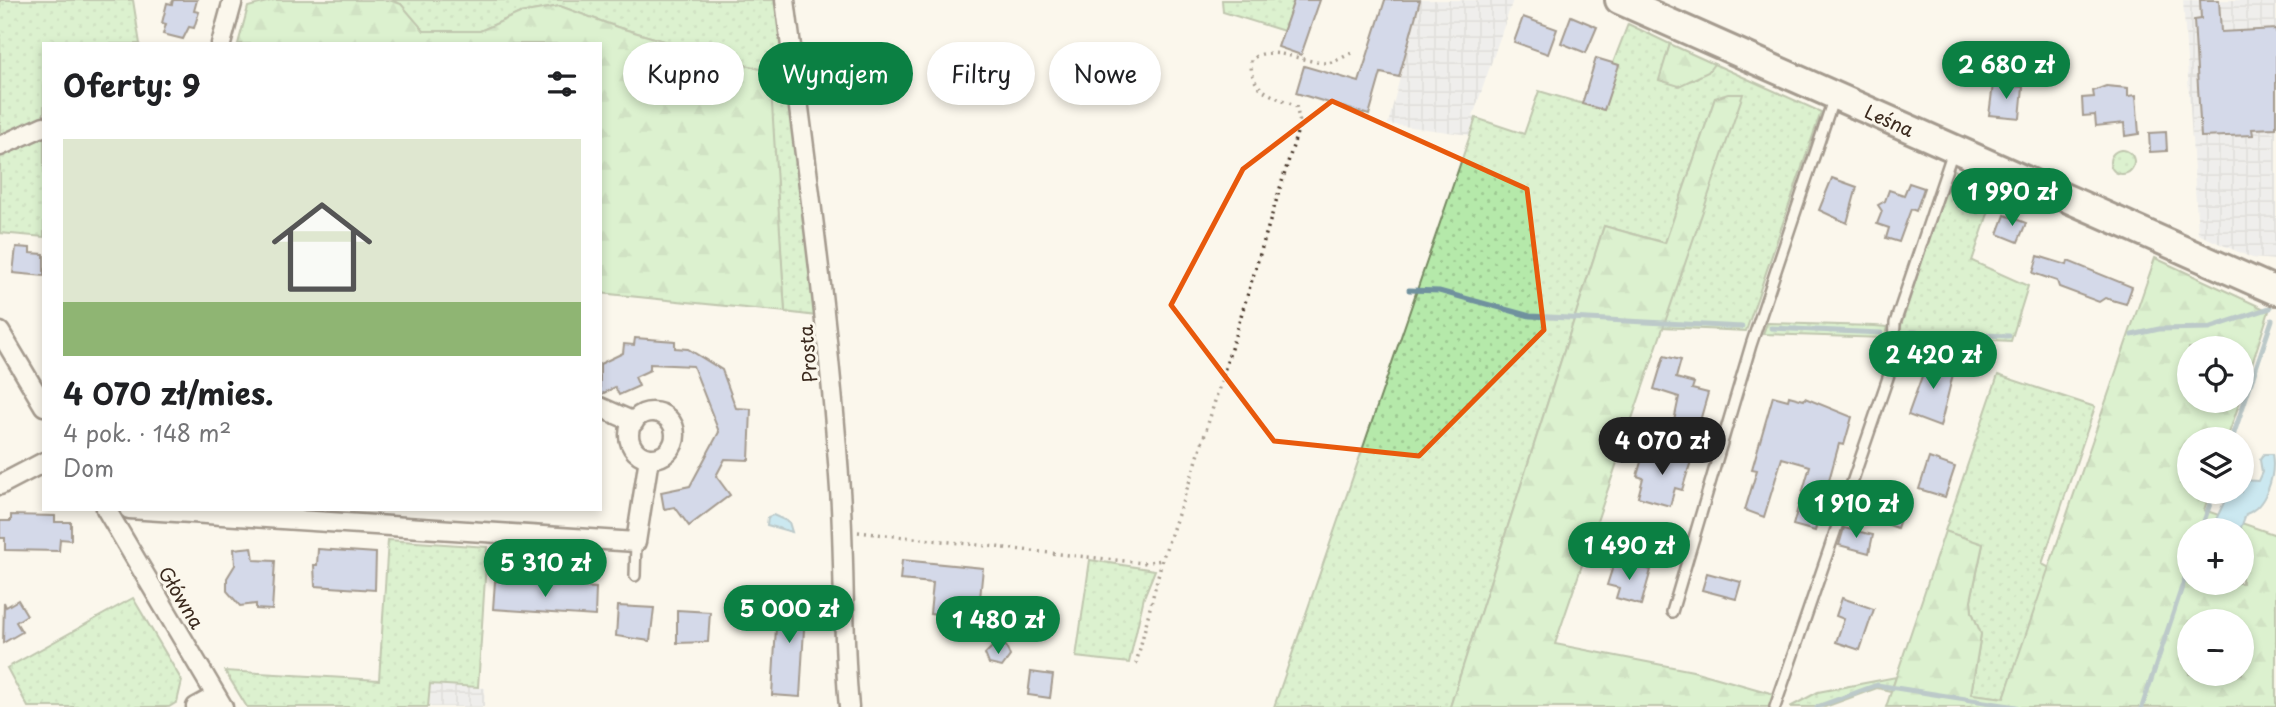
<!DOCTYPE html>
<html lang="pl">
<head>
<meta charset="utf-8">
<style>
  body { margin:0; font-family:"Playpen Sans",sans-serif; background:#f2f2f2; color:#202124; height:100vh; display:flex; flex-direction:column; font-size:26px; white-space:nowrap }
  * { box-sizing:border-box; margin:0 }
  p { font-size:23px; color:#757577 }
  .icon { flex:none; width:38px; height:38px; fill:none; stroke:currentColor; stroke-width:2; stroke-linecap:round; stroke-linejoin:round }
  .map { position:relative; flex:1; overflow:hidden }
  .panel { position:absolute; left:42px; top:42px; width:560px; height:469px; display:flex; flex-direction:column; background:#fff; border-radius:0px; box-shadow:0 4px 10px #0003 }
  .panel>* { flex:none }
  .hud { position:absolute; left:623px; top:42px; width:665px; height:63px; display:flex; gap:14px }
  .buttons { position:absolute; left:2177px; top:336px; display:grid; gap:14px }
  .buttons a { display:grid; place-items:center; width:77px; height:77px; border-radius:50%; background:#fff; box-shadow:0 4px 10px #0003; font-size:35px }
  .price { position:absolute; translate:-50% -60px; padding:0 16px; border-radius:24px; background:#0b8043; color:#fff; font-size:23px; line-height:46px; filter:drop-shadow(0 2px 4px #0008) }
  .price::after { content:''; position:absolute; left:50%; top:42px; width:21px; height:16px; margin-left:-10px; background:inherit; clip-path:polygon(0 0,100% 0,50% 100%) }
  .price.current { background:#222; color:#fff }
  ul { padding:0; list-style:none }
  li { display:grid; align-content:center; gap:14px; height:371px; padding:0 21px }
  li span { display:grid; place-items:center; height:217px; border-radius:0px; color:#555 }
  li>.icon { margin-inline-start:auto }
  span .icon { width:126px; height:126px; fill:#fffc; stroke-width:1 }
  li b { font-size:30px }
  h2 { display:flex; justify-content:space-between; align-items:center; height:84px; padding:0 21px; font-size:30px }
  .chip { padding:0 24px; border-radius:32px; background:#fff; box-shadow:0 4px 10px #0003; font-size:24px; line-height:63px }
  .chip.current { background:#0b8043; color:#fff }
  .map>svg:first-child { display:block }
</style>
</head>
<body>
<div class="map">
<svg width="2276" height="707" viewBox="0 0 2276 707">
  <defs>
    <pattern id="industrial-grid" width="8" height="8" patternUnits="userSpaceOnUse" patternTransform="scale(1.75)"><rect width="8" height="8" fill="#e1e3ea"/><path d="M0 4h8M4 0v8" fill="none" stroke="#c2c3c8"/></pattern>
    <pattern id="grass-dots" width="8" height="8" patternUnits="userSpaceOnUse" patternTransform="scale(1.75)"><rect width="8" height="8" fill="#b5e9aa"/><path d="M2 2h.1M6 6h.1" fill="none" stroke="#9dc892" stroke-width="1.8" stroke-linecap="round"/></pattern>
    <pattern id="forest-firs" width="22" height="20" patternUnits="userSpaceOnUse" patternTransform="scale(1.75)"><rect width="22" height="20" fill="#b5e9aa"/><path d="M5 1l3.5 6h-7zM16 11l3.5 6h-7z" fill="#9dc892"/></pattern>
  </defs>
  <rect width="100%" height="100%" fill="#fbf7ec"/>
  <filter id="ink" filterUnits="userSpaceOnUse"><feTurbulence type="fractalNoise" baseFrequency=".0143" numOctaves="2"/><feDisplacementMap in="SourceGraphic" scale="14" xChannelSelector="R" yChannelSelector="G"/><feConvolveMatrix kernelMatrix="1 2 1 2 8 2 1 2 1" color-interpolation-filters="sRGB"/></filter>
  <g filter="url(#ink)">
    <!-- industrial -->
    <g fill="url(#industrial-grid)">
      <path d="M1420 0H1513L1473 116 1476 118 1470 135 1388 124Z"/>
      <path d="M2183 0H2276V260L2252 258 2198 234Z"/>
      <path d="M429 684 485 688 484 707H428Z"/>
    </g>
    <!-- grass -->
    <g fill="url(#grass-dots)" stroke="#788a64" stroke-width="2">
      <path d="M0 0H133L140 44H44V116L0 136Z"/>
      <path d="M389 0H775L817 316 785 312 769 72 617 27 560 6 520 13 480 31H423L401 4Z"/>
      <path d="M1222 0H1294L1284 31 1223 12Z"/>
      <path d="M1628 24 1670 44 1660 80H1694L1714 64 1821 112 1746 331 1662 327 1742 94 1715 98 1665 243 1604 226 1450 707H1274L1476 118 1524 134 1539 91 1604 110 1618 65 1613 63Z"/>
      <path d="M44 136V237L0 233V157Z"/>
      <circle cx="2122" cy="162" r="12"/>
      <path d="M1952 169 1996 190 1972 261 2028 286 2011 341 1898 335Z"/>
      <path d="M1767 323 1875 326 1888 327 1885 338 1763 334Z"/>
      <path d="M1998 375 2095 407 2042 564 2050 568 2004 698 1971 694 1981 634 1972 612 1971 600 1983 545 1945 531Z"/>
      <path d="M388 540 487 547 478 687 430 684 428 707H247L225 671 379 680Z"/>
      <path d="M1090 560 1155 570 1144 597 1129 663 1076 657Z"/>
      <path d="M133 598 182 681 177 702 169 707H28L7 668Z"/>
      <path d="M1896 677 1891 691 1877 688 1825 707H1790L1818 692Z"/>
    </g>
    <!-- forest -->
    <g fill="url(#forest-firs)" stroke="#788a64" stroke-width="2" fill-rule="evenodd">
      <path d="M274 0H389L401 4 424 31H480L520 13 560 6 617 27 770 72 785 312 600 293V44H238L248 7Z"/>
      <path d="M1670 44 1714 64 1708 72 1679 86 1659 80Z"/>
      <path d="M1728 94H1743L1555 644 1693 671 1774 694 1769 707H1450L1604 226 1665 243 1715 98Z"/>
      <path d="M2155 258 2269 311 2242 395V348H2189V401H2240L2227 439H2189V492H2210L2204 510 2276 535V707H1886L1945 531 1983 544 1971 600 1972 612 1981 634 1971 694 2004 698ZM2189 530H2242V583H2189ZM2189 621H2242V674H2189Z"/>
    </g>
    <!-- water -->
    <g fill="#91d5f3" stroke="#6f919e" stroke-width="2">
      <path d="M2264 454H2272C2276 475 2266 507 2246 514L2240 530H2211L2229 492H2242V480L2258 481 2262 472 2260 460Z"/>
      <path d="M773 515 789 522 792 532 767 525 768 517Z"/>
    </g>
    <g fill="none" stroke-linecap="round" stroke-linejoin="round">
      <!-- stream -->
      <g stroke="#6f919e" stroke-width="5">
        <path d="M1409 290 1439 291 1530 316 1742 327"/>
        <path d="M1771 328 1881 333"/>
        <path d="M1912 332 2009 336"/>
        <path d="M2132 335 2159 329 2209 328 2270 308"/>
        <path d="M2232 439 2272 320"/>
        <path d="M2201 530 2214 492"/>
        <path d="M1817 707 1877 685 2016 707"/>
        <path d="M2142 707 2189 566"/>
      </g>
    </g>
    <!-- building -->
    <g fill="#a5b4e4" stroke="#3b2a1e" stroke-width="2">
      <path d="M173 0H197L194 11 199 12 194 28 189 27 183 39 163 34 166 24 162 23 167 3 172 4Z"/>
      <path d="M1294 0H1320L1301 55 1278 47Z"/>
      <path d="M1385 0H1420L1399 77 1381 73 1369 115 1296 93 1304 66 1359 82Z"/>
      <path d="M2200 0H2219L2221 32 2276 29V128L2252 129 2253 135 2201 137 2194 20 2201 19Z"/>
      <path d="M1571 16 1597 27 1586 53 1561 43Z"/>
      <path d="M1523 17 1557 29 1548 54 1514 42Z"/>
      <rect x="2017" y="43" width="24" height="18"/>
      <path d="M1596 58 1619 65 1604 110 1582 104Z"/>
      <path d="M1993 84 2023 87 2020 118 1989 115Z"/>
      <path d="M2106 86 2128 88V96L2136 95 2139 134 2125 136 2124 123 2096 126 2095 115 2083 116 2082 98 2094 97 2093 91Z"/>
      <path d="M2166 132 2167 151 2150 152 2149 133Z"/>
      <path d="M1832 178 1857 187 1847 223 1819 210Z"/>
      <path d="M1909 183 1924 188 1916 211 1911 209 1899 242 1886 238 1889 228 1877 224 1882 211 1878 205 1885 201 1889 190 1904 195Z"/>
      <path d="M2005 215 2026 223 2018 242 1998 234Z"/>
      <path d="M16 247 30 248V253L44 254V276L13 273Z"/>
      <path d="M2038 256 2067 265 2068 261 2132 287 2126 304 2105 298 2099 302 2059 287 2057 281 2033 273Z"/>
      <path d="M635 338 675 341V348L688 349 722 370 736 408 751 409 749 460 725 459 716 476 730 495 689 526 675 507 664 509 661 492 690 486 719 432 693 366 650 364V370L635 377 639 386 619 395 615 387 600 395V364L623 353 624 344 634 345Z"/>
      <path d="M1930 354 1956 362 1940 427 1908 415Z"/>
      <path d="M1664 356 1681 360 1676 378 1694 383 1692 389 1708 393 1698 428 1674 421 1679 397 1654 389Z"/>
      <path d="M1773 396 1788 400 1789 396 1804 400 1805 398 1852 417 1844 445 1839 444 1815 531 1793 525 1810 466 1782 458 1764 517 1745 510 1757 470 1752 469Z"/>
      <path d="M1644 451 1654 454 1655 451 1691 461 1682 490 1675 488 1670 506 1638 497 1643 478 1637 476Z"/>
      <path d="M1929 458 1955 467 1945 497 1919 489Z"/>
      <path d="M1883 506 1902 513 1897 528 1878 521Z"/>
      <path d="M11 515 55 516V522H71V540L60 539 59 551 5 550V538H0V521H11Z"/>
      <path d="M1844 528 1873 535 1869 553 1839 545Z"/>
      <path d="M252 547 254 560 275 561 272 610 256 609V604L240 606 227 591V578L235 565 234 549Z"/>
      <path d="M318 549 376 553 375 590 315 586 314 565H317Z"/>
      <path d="M902 560 983 568 978 619 930 614 933 583 900 580Z"/>
      <path d="M1615 560 1651 570 1641 605 1616 598 1619 588 1607 585Z"/>
      <path d="M1707 573 1741 582 1736 599 1702 590Z"/>
      <path d="M495 581 596 588 595 616 493 609Z"/>
      <path d="M778 593 806 595 800 697 772 695Z"/>
      <path d="M1842 598 1874 609 1860 650 1836 642 1844 619 1836 616Z"/>
      <path d="M18 600 27 615 16 622 22 632 3 643 4 602 6 607Z"/>
      <path d="M618 606 654 608 650 641 616 636Z"/>
      <path d="M677 610 710 612 708 642 677 643Z"/>
      <path d="M994 645 1006 646 1010 656 1002 667 989 664 985 654Z"/>
      <path d="M1031 672 1053 675 1050 698 1028 695Z"/>
    </g>
    <g fill="none" stroke-linecap="round" stroke-linejoin="round">
      <defs>
        <g id="lane">
          <path d="M635 576 636 542"/>
          <path d="M1672 612 1751 345 1834 97"/>
          <path d="M1775 707 1893 363 1895 323 1953 151"/>
        </g>
        <g id="street">
          <path d="M785 0C806 163 829 326 840 490 845 562 842 635 849 707"/>
          <path d="M221 44 233 0"/>
          <path d="M0 146 44 126"/>
          <path d="M0 332 44 406"/>
          <path d="M600 407 634 422"/>
          <circle cx="652" cy="435" r="23"/>
          <path d="M0 485 44 462"/>
          <path d="M106 509 223 707"/>
          <path d="M129 509 636 542 649 458"/>
          <path d="M196 707 216 696"/>
        </g>
        <g id="secondary">
          <path id="s1" d="M1619 0 2276 291"/>
        </g>
      </defs>
      <!-- lane casing -->
      <use href="#lane" stroke="#3b2a1e" stroke-width="14"/>
      <!-- street casing -->
      <use href="#street" stroke="#3b2a1e" stroke-width="23"/>
      <!-- secondary casing -->
      <use href="#secondary" stroke="#3b2a1e" stroke-width="32"/>
      <!-- path -->
      <g stroke="#3b2a1e" stroke-width="3.5" stroke-dasharray="2 5" stroke-linecap="butt">
        <path d="M858 532 1143 563 1162 560"/>
        <path d="M1136 664 1162 560 1196 463 1300 123 1296 106C1271 94 1250 92 1251 60 1269 43 1304 63 1327 63 1336 62 1345 56 1353 52"/>
      </g>
      <!-- lane -->
      <use href="#lane" stroke="#fbf7ec" stroke-width="9"/>
      <!-- street -->
      <use href="#street" stroke="#fbf7ec" stroke-width="18"/>
      <!-- secondary -->
      <use href="#secondary" stroke="#fbf7ec" stroke-width="26"/>
    </g>
  </g>
  <!-- marked area -->
  <path d="M0 0H2276V707H0ZM1332 101 1527 189 1544 330 1419 456 1274 441 1171 305 1243 169Z" fill="#fbf7ec" fill-opacity=".55" fill-rule="evenodd"/>
  <path fill="none" stroke="#e8590c" stroke-width="5" stroke-linejoin="round" d="M1332 101 1527 189 1544 330 1419 456 1274 441 1171 305 1243 169Z"/>
  <g text-anchor="middle" dominant-baseline="central" stroke-width="6" stroke-linejoin="round" paint-order="stroke">
    <!-- street labels -->
    <g font-size="19" fill="#3b2a1e" stroke="#fbf7ec">
      <text stroke="none"><textPath href="#s1" startOffset="296">Leśna</textPath></text>
      <text transform="translate(807 354) rotate(-95)">Prosta</text>
      <text transform="translate(182 597) rotate(59)">Główna</text>
    </g>
  </g>
</svg>
<div class="buttons">
<a><svg class="icon" aria-label="locate" viewBox="0 0 24 24"><circle cx="12" cy="12" r="6"/><path d="M12 2v4M12 18v4M2 12h4M18 12h4"/></svg></a>
<a><svg class="icon" aria-label="layers" viewBox="0 0 24 24"><path d="M12 4l9 5-9 5-9-5zM3 14l9 5 9-5"/></svg></a>
<a>+</a>
<a>−</a>
</div>
<b class="price" style="left:2006px;top:101px">2 680 zł</b>
<b class="price" style="left:2012px;top:228px">1 990 zł</b>
<b class="price" style="left:1933px;top:391px">2 420 zł</b>
<b class="price current" style="left:1662px;top:477px">4 070 zł</b>
<b class="price" style="left:1856px;top:540px">1 910 zł</b>
<b class="price" style="left:1629px;top:582px">1 490 zł</b>
<b class="price" style="left:545px;top:599px">5 310 zł</b>
<b class="price" style="left:789px;top:645px">5 000 zł</b>
<b class="price" style="left:998px;top:656px">1 480 zł</b>
<div class="hud">
<a class="chip">Kupno</a>
<a class="chip current">Wynajem</a>
<a class="chip">Filtry</a>
<a class="chip">Nowe</a>
</div>
<section class="panel">
<h2>Oferty: 9<svg class="icon" aria-label="filters" viewBox="0 0 24 24"><path d="M4 7h16M4 17h16"/><circle cx="9" cy="7" r="2"/><circle cx="15" cy="17" r="2"/></svg></h2>
<ul>
<li><span style="background:linear-gradient(#dfe7d0 75%,#8fb573 0)"><svg class="icon" aria-label="home" viewBox="0 0 24 24"><path d="M3 11l9-7 9 7M6 9v11h12V9"/></svg></span><div><b>4 070 zł/mies.</b><p>4 pok. · 148 m²</p><p>Dom</p></div></li>
</ul>
</section>
</div>
</body>
</html>
